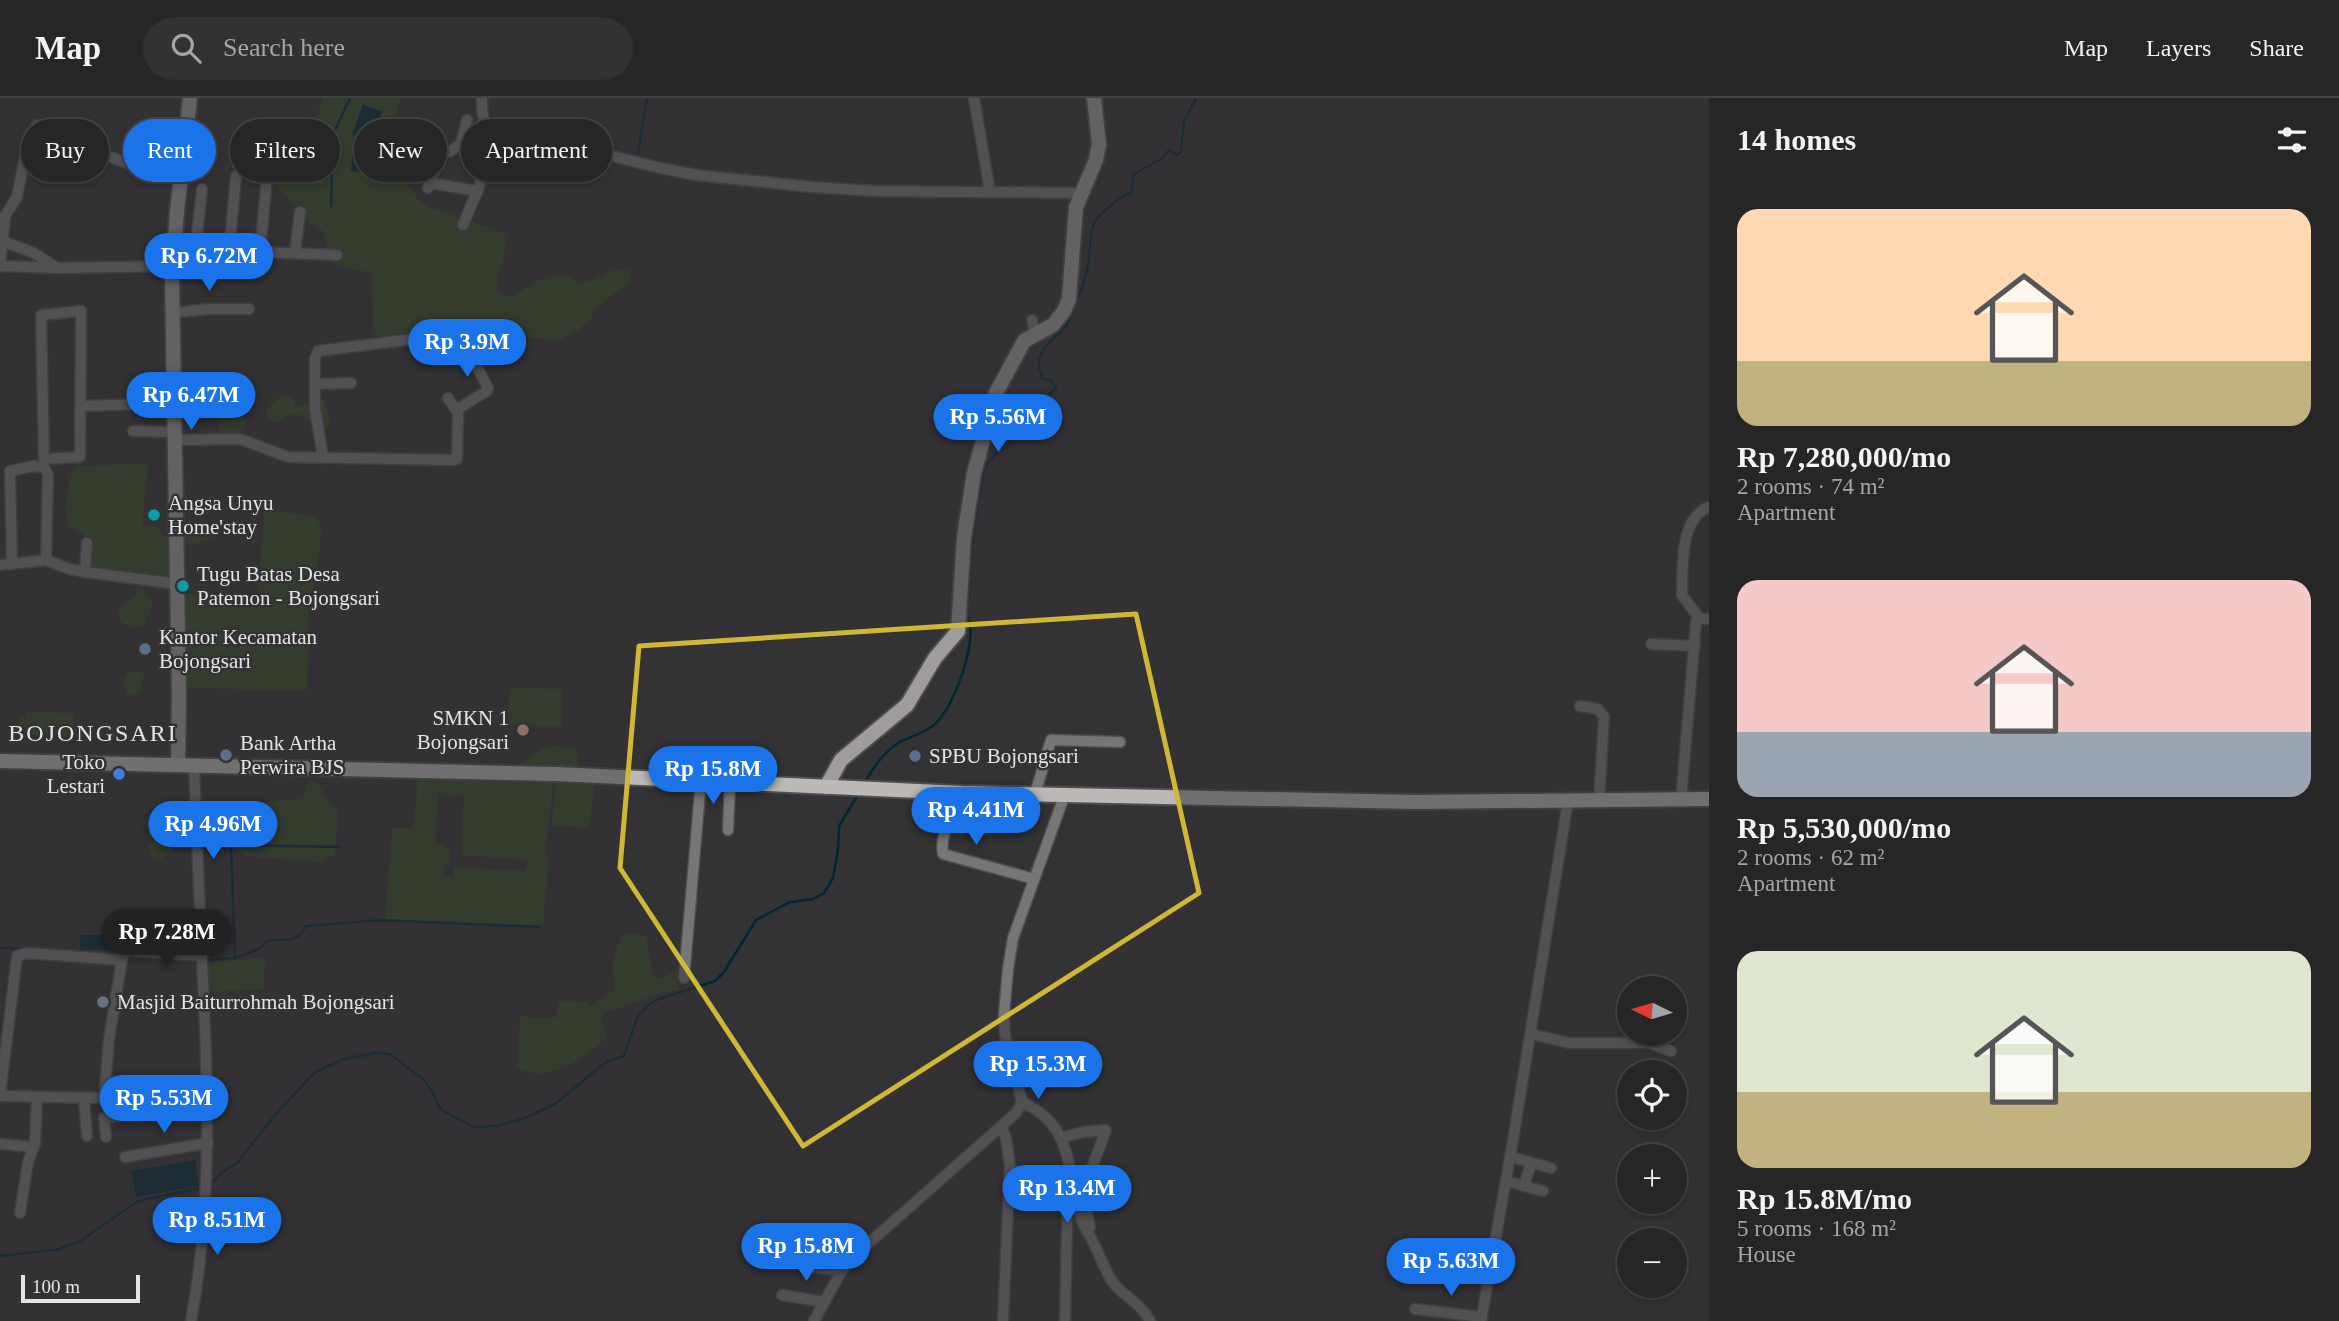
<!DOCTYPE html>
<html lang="en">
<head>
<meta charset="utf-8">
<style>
  body { margin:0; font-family:"Times New Roman",serif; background:#323233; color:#f1f3f6; height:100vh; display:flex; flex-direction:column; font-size:26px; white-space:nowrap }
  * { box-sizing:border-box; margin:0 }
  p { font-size:23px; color:#a4a5a7 }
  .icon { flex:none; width:38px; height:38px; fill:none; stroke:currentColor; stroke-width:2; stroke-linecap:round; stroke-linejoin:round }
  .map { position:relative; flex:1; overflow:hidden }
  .sheet { display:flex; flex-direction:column; background:#262627; width:630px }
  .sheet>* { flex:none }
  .top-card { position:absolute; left:21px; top:21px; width:665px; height:63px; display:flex; gap:14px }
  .needle { width:46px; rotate:275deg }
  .buttons { position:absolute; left:1617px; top:878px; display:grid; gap:14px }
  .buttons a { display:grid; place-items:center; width:70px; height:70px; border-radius:50%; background:#262627; box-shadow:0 4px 10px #0003,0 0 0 2px #424344; font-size:35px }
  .scale { position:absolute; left:21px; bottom:18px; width:119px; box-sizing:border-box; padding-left:7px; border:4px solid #e5e4e5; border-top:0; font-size:19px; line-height:24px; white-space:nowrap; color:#e5e4e5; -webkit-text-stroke:5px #333234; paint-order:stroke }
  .price { position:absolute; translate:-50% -60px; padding:0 16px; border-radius:24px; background:#1a73e8; color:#fff; font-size:23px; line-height:46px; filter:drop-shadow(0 2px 4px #0008) }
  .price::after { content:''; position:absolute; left:50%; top:42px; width:21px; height:16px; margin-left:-10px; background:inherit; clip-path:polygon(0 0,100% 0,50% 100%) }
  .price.active { background:#222; color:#fff }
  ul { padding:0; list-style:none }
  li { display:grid; align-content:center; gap:14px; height:371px; padding:0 28px }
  li span { display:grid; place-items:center; height:217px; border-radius:21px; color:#555 }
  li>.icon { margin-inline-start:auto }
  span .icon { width:126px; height:126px; fill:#fffc; stroke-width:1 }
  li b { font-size:30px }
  h2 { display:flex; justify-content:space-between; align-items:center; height:84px; padding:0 28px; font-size:30px }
  .pill { padding:0 24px; border-radius:32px; background:#262627; box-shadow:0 4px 10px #0003,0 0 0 2px #424344; font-size:24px; line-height:63px }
  .pill.active { background:#1a73e8; color:#fff }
  header { display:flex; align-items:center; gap:42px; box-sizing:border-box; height:98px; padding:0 35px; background:#262627; border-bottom:2px solid #424344 }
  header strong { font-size:33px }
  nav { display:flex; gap:38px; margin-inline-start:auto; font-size:24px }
  .search { width:490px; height:63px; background:#323233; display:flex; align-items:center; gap:18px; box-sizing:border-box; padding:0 24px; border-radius:38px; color:#a4a5a7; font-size:26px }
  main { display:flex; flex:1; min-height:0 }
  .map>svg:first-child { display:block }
</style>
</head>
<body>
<header>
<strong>Map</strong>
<div class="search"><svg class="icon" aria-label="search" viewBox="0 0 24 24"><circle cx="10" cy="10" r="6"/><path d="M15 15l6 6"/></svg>Search here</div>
<nav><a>Map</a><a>Layers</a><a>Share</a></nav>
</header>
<main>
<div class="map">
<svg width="1709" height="1223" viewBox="0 0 1709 1223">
  <rect width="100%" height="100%" fill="#333234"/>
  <!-- green -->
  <g fill="#364a25" fill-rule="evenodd">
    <path d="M323 0H400L395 17C402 30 401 42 411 54V77L406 90 413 92 418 102 432 110 504 135 507 146 498 178V194L511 199C533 187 557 165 579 186 600 182 606 168 630 173V184L598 208 590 221 577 233 556 243 507 237 486 230 436 226 410 234 377 238 373 229 372 175 341 168 325 161 327 143 322 132 310 125 258 68C247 65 235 64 226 72L232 53C243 48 283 37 293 39 299 39 304 42 310 43 313 37 311 31 313 24 316 15 321 10 323 0Z"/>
    <path d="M285 296 294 300V309L324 302 331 323 323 333 302 317H287L279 324 267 322 266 313 277 301Z"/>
    <path d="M228 306 245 314V330L237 337 217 338 221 322 220 310Z"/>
    <path d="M148 365 142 427 157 429 162 438 174 439 172 479 123 472 122 475 96 469 98 476 93 482 87 478 89 473 94 469 92 468C92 443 93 440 69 429 63 412 68 386 74 369Z"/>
    <path d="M264 412 316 418 321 430V439L313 493 306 497H309L307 592 184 590 186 496H258Z"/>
    <path d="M191 431 206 432 214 435V439L191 447 183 441V435Z"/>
    <path d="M139 490 145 493 148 500 153 503V506L144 527 130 530 121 524 118 515 124 505 132 501Z"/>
    <path d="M143 573 144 578 140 586 142 590 137 597H126L123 583 127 575Z"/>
    <path d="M510 590 563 591 561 629 508 628Z"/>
    <path d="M27 614 74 615 72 638 27 637V628L19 629 17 623 21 619 27 621Z"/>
    <path d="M551 648 575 650 579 657 577 663 580 672H514C520 664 542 649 551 648Z"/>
    <path d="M419 677 501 679 502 683H553L545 757 549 758 543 829 385 822 392 730H413ZM438 695 446 698 464 697 461 757 527 762 526 773 454 769V779H444V767H450V750L445 749V746L435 745Z"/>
    <path d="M557 681 595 683 589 730 552 728Z"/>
    <path d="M309 683 318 685 329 704 338 714 335 756 323 764 248 759 235 751 229 740 228 722 207 723 205 717 215 711 230 710 236 703 269 704 302 701Z"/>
    <path d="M148 725 190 726 187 738 176 740 174 751 161 761 152 758 149 754Z"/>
    <path d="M635 835 646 839 653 878 663 881 677 871 679 892 661 895 604 915 602 925 607 938C592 957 557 978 533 975 528 974 522 972 517 970L520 918 540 921 557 919 558 903 589 904V908L614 893 613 862 622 838Z"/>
    <path d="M265 860 264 891 209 894 208 865Z"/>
  </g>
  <!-- water -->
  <g fill="#002736">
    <path d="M363 6 382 14 372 40 352 37Z"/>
    <path d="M354 42 374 44 369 74 351 73Z"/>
    <rect x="80" y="837" width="42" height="15"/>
    <path d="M195 1062 199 1088 136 1099 131 1073Z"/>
  </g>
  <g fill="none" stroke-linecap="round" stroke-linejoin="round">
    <!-- stream -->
    <g stroke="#002736" stroke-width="2.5">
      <path d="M638 55 647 0"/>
      <path d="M331 108 333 37 350 0"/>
      <path d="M864 686C872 671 883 655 898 645 910 638 927 635 936 625 956 605 979 541 967 515L973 437 984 370 1039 302 1046 300 1056 290 1051 282 1043 281C1029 254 1053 244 1066 227 1070 222 1072 213 1075 207 1081 193 1087 177 1089 161 1092 137 1087 125 1109 109 1116 103 1122 98 1131 95L1134 76 1161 61 1169 52 1177 57 1181 54 1184 24 1196 0"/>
      <path d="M0 850 25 851"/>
      <path d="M126 858 192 862"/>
      <path d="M235 860 231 747 340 749"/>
      <path d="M206 862 235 860 259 851 266 843 292 841 299 838 306 828 381 822 540 829"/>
      <path d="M207 1088 212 1085 220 1076 238 1064 275 1017 314 975 341 962 374 955 390 956 424 982 433 995 440 1011 473 1029 498 1028 525 1020 555 1006 606 964 624 958 637 920 648 907 659 901 715 883 724 874 756 822 790 804 813 801 824 795 833 780 838 752 839 728 859 695"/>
      <path d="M0 1158 59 1151 80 1143 138 1103 201 1090"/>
    </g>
    <defs>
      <g id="street">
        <path d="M482 0C482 14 482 25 493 34L572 48 660 70 696 77 811 89 874 93 1081 95"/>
        <path d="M974 0 990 94"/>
        <path d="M461 46 483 50"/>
        <path d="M429 85 478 93"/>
        <path d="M428 90 439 55 451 53 461 46 467 22"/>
        <path d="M463 127 481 84 482 45 487 29"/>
        <path d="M2 143 34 155 57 170 173 168"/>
        <path d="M174 154H260L337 157"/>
        <path d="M195 154 202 91"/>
        <path d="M229 154 236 78"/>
        <path d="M260 154 267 79"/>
        <path d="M295 155 300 114"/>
        <path d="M1 168 56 170"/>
        <path d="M0 169 5 118 17 99 28 43 37 27 50 31 70 48 108 58 143 71 181 80"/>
        <path d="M81 213 80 359 44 361 41 217Z"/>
        <path d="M172 215 208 211H249"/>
        <path d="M1032 222 1035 236"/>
        <path d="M315 286 351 285"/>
        <path d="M81 308 173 305"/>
        <path d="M456 312 487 293 488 290 475 265 471 249"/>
        <path d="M133 333 173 334"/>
        <path d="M175 342 240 341 288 359 455 362 457 361 458 315 448 300"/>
        <path d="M323 360 315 310V260L318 253 422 240"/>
        <path d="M12 465 10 373 34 368 45 370 48 377 46 462"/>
        <path d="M0 467 46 462 69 471 85 474 177 486"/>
        <path d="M85 474 87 445"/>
        <path d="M1700 521 1682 497C1683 470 1679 420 1709 409"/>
        <path d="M1651 546 1695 548"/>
        <path d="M1580 608 1598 611 1604 619 1599 703"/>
        <path d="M961 695C954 713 939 737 943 756L1034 781"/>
        <path d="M1035 696 1051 642 1120 644"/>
        <path d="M1681 702 1696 524 1700 521H1709"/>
        <path d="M728 732 730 684"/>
        <path d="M684 880 701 682"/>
        <path d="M1531 936 1569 945H1649L1671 953"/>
        <path d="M0 998 17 858 27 855 121 862"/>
        <path d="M0 998 208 1002"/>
        <path d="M84 1001 87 1038"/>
        <path d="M104 1002 109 941 123 856 129 853 202 858"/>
        <path d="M1022 1004C1077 1030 1064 1070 1080 1118 1082 1126 1088 1134 1092 1142 1098 1153 1102 1165 1108 1176 1117 1197 1138 1200 1150 1223"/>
        <path d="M1001 1028 1006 1040 1010 1068 1003 1223"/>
        <path d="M106 1039 104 1020 155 1015 153 1002"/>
        <path d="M1060 1040 1083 1034 1106 1032 1088 1080 1086 1108 1090 1130"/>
        <path d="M0 1046 33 1049"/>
        <path d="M125 1059 208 1045"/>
        <path d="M1511 1059 1551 1070"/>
        <path d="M1506 1083 1543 1093"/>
        <path d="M1524 1088 1531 1065"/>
        <path d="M20 1115 28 1064 35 1046 37 1000"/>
        <path d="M804 1163V1169L842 1172"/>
        <path d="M782 1197 824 1204"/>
        <path d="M1415 1211 1482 1219"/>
        <path d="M191 1223C213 1104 208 984 202 863 199 798 197 733 194 667"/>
        <path d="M814 1223 842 1172 852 1160 1016 1015 1022 1004 1005 937 1004 916 1008 871 1013 840 1065 696"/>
        <path d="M1065 1223 1068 1080"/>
        <path d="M1481 1223 1512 1048 1568 703"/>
      </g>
      <g id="secondary">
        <path d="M178 667 179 598 172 179 177 113 190 0"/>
        <path d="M826 689 841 662 907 607 935 560 958 533 964 439 974 375 996 295 1024 243 1053 227 1064 213 1069 201 1076 109 1096 62 1099 46 1094 0"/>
      </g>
      <path id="primary" d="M0 663 556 676 961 695 1416 704 1709 701"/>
    </defs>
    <!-- street casing -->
    <use href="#street" stroke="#4f4e50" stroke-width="13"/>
    <!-- secondary casing -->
    <use href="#secondary" stroke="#4f4e50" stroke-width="18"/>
    <!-- primary casing -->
    <use href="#primary" stroke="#4f4e50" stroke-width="18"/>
    <!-- street -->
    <use href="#street" stroke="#787675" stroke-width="10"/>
    <!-- secondary -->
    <use href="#secondary" stroke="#9f9c9b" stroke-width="14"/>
    <!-- primary -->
    <use href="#primary" stroke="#bdb9b7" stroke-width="14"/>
  </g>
  <!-- marked area -->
  <path d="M0 0H1709V1223H0ZM1136 516 1199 795 803 1048 620 770 639 548Z" fill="#333234" fill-opacity=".55" fill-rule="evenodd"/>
  <path fill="none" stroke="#d0b736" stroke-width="5" stroke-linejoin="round" d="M1136 516 1199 795 803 1048 620 770 639 548Z"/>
  <!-- markers -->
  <g fill="#0f9aa8" stroke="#333234" stroke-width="2.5">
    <circle cx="154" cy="417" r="7"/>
    <circle cx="183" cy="488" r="7"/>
  </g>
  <g fill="#5c6f8a" stroke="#333234" stroke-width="2.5">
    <circle cx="145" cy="551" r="7"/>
    <circle cx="226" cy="657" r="7"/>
    <circle cx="915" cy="658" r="7"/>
  </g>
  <circle fill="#8d6e63" stroke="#333234" stroke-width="2.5" cx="523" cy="632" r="7"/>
  <circle fill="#3f7fe0" stroke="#333234" stroke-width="2.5" cx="119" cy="676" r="7"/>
  <circle fill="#6b7280" stroke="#333234" stroke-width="2.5" cx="103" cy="904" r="7"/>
  <g text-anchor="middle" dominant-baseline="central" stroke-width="5" stroke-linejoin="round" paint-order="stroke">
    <!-- poi labels -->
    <g font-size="21" fill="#e5e4e5" stroke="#333234" text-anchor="start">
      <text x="168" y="405">Angsa Unyu<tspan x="168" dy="24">Home'stay</tspan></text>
      <text x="197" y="476">Tugu Batas Desa<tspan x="197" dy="24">Patemon - Bojongsari</tspan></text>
      <text x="159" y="539">Kantor Kecamatan<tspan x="159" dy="24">Bojongsari</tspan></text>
      <text x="509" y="620" text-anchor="end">SMKN 1<tspan x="509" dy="24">Bojongsari</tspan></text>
      <text x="240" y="645">Bank Artha<tspan x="240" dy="24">Perwira BJS</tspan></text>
      <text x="929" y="658">SPBU Bojongsari</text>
      <text x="105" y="664" text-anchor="end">Toko<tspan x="105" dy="24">Lestari</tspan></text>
      <text x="117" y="904">Masjid Baiturrohmah Bojongsari</text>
    </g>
    <!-- quarter labels -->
    <g font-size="24" letter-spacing="2" fill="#e5e4e5" stroke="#333234">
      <text x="93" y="635">BOJONGSARI</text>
    </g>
  </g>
</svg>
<div class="buttons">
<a><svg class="needle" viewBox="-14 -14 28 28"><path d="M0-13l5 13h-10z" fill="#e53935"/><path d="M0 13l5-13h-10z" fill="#a4a5a7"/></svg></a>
<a><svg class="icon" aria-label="locate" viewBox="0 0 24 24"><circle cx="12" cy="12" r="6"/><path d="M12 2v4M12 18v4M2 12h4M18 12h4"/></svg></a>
<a>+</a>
<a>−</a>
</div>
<div class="scale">100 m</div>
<b class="price" style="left:209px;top:195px">Rp 6.72M</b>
<b class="price" style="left:467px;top:281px">Rp 3.9M</b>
<b class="price" style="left:191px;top:334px">Rp 6.47M</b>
<b class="price" style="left:998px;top:356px">Rp 5.56M</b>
<b class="price" style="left:713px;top:708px">Rp 15.8M</b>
<b class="price" style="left:976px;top:749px">Rp 4.41M</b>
<b class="price" style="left:213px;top:763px">Rp 4.96M</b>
<b class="price active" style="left:167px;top:871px">Rp 7.28M</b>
<b class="price" style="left:1038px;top:1003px">Rp 15.3M</b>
<b class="price" style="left:164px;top:1037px">Rp 5.53M</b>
<b class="price" style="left:1067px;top:1127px">Rp 13.4M</b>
<b class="price" style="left:217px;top:1159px">Rp 8.51M</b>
<b class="price" style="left:806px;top:1185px">Rp 15.8M</b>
<b class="price" style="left:1451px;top:1200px">Rp 5.63M</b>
<div class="top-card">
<a class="pill">Buy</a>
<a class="pill active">Rent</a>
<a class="pill">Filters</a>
<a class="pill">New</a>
<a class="pill">Apartment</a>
</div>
</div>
<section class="sheet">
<h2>14 homes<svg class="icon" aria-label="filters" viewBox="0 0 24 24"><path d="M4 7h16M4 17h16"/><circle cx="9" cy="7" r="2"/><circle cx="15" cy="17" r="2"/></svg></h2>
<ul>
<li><span style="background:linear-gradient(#ffd9b3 70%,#c2b280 0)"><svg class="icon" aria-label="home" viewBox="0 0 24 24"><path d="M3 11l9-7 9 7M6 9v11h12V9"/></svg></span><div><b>Rp 7,280,000/mo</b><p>2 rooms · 74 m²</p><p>Apartment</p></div></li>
<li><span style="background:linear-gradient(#f6c9c9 70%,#9aa5b1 0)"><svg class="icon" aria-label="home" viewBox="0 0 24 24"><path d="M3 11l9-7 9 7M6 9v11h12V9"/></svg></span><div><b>Rp 5,530,000/mo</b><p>2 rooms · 62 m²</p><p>Apartment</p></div></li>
<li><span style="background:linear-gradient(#dfe7d0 65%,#c2b280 0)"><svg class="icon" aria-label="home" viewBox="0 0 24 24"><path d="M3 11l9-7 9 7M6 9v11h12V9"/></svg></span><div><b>Rp 15.8M/mo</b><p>5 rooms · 168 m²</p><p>House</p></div></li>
</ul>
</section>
</main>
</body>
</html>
